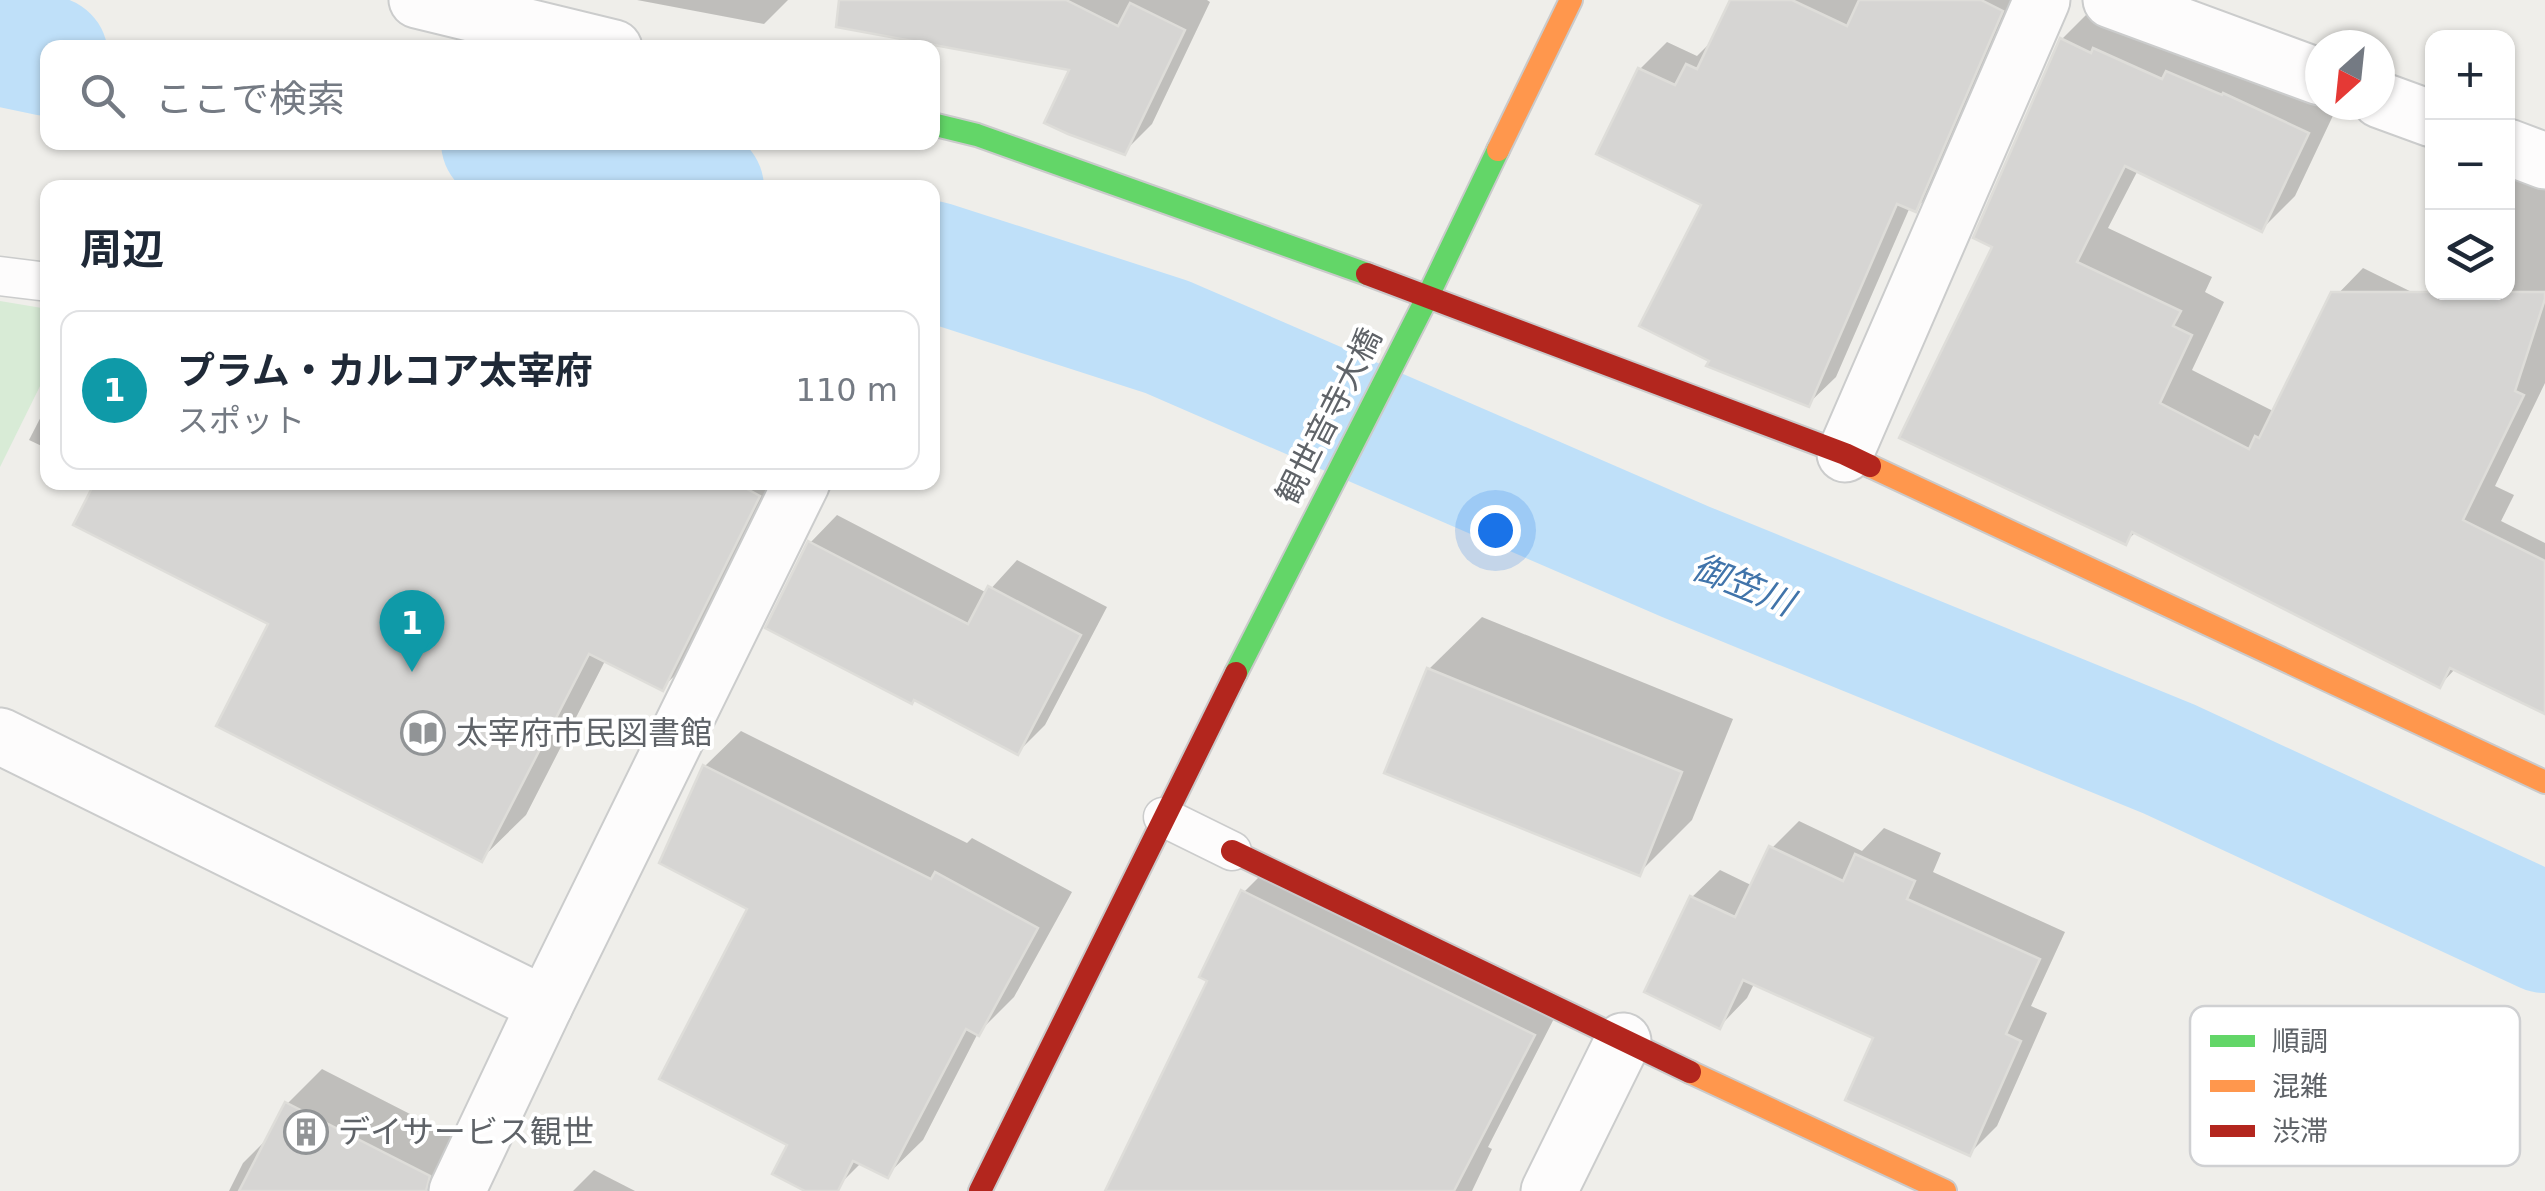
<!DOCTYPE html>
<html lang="ja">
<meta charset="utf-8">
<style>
:root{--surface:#fff;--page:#f2f2f3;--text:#1f2937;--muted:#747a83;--line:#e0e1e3;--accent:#919496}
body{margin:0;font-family:"DejaVu Sans","Noto Sans JP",sans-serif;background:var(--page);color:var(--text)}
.controls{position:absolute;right:30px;top:30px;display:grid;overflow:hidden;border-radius:20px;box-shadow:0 2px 8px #0004}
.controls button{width:90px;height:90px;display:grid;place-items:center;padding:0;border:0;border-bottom:2px solid var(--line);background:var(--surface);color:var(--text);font:50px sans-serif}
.compass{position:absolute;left:2305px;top:30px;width:90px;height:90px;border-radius:50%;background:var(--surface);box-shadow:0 2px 8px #0004;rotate:207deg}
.you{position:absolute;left:1495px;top:530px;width:35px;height:35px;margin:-25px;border:8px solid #fff;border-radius:50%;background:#1a73e8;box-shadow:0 0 0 15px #1a73e833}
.badge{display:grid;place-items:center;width:65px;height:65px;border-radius:50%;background:var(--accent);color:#fff;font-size:32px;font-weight:700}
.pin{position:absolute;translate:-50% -82px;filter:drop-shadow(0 2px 5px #0008)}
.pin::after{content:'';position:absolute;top:52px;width:35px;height:30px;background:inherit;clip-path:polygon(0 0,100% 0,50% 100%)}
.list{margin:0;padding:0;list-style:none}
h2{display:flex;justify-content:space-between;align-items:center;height:130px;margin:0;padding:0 40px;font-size:42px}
h2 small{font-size:32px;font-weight:400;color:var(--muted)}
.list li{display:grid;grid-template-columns:65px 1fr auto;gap:30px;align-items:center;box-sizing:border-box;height:160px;margin:0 20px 20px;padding:0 20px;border:2px solid var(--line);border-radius:20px}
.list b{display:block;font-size:38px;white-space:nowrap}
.list p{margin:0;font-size:32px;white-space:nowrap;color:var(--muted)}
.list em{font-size:32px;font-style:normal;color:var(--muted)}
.icon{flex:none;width:55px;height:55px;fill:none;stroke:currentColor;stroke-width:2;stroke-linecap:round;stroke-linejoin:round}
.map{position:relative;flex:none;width:2545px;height:1191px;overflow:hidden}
.search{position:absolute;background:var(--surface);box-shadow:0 2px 8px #0004;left:40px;top:40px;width:900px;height:110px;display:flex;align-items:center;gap:25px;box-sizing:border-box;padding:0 35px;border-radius:20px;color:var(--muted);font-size:38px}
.panel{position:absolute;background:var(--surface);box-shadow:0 2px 8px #0004;left:40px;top:180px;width:900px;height:310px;border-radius:20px}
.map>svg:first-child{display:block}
.green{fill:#d8ebd6}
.shadow{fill:#0003}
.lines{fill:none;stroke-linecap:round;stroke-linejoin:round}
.river{stroke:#bfe0f9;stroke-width:120}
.building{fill:#d6d5d3;stroke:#deddd9;stroke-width:2.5}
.lane-casing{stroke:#cbcccc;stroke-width:41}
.street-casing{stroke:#cbcccc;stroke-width:59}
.fast-casing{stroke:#cacacb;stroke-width:26}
.slow-casing{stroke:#cacacb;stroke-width:26}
.jam-casing{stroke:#cacacb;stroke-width:26}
.lane{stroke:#fdfcfc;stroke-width:38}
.street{stroke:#fdfcfc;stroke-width:55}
.fast{stroke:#63d668;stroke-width:22}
.slow{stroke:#ff974d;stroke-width:22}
.jam{stroke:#b3261e;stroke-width:22}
.labels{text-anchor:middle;stroke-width:8;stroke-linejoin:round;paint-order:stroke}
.street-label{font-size:32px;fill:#5f6368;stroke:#fff}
.poi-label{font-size:32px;fill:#5f6368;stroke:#fff;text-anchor:start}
.water-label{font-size:35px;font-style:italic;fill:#4174aa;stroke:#fff}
.key{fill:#fff;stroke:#cfd0d2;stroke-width:2.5}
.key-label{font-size:28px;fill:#5f6368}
</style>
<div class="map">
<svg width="2545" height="1191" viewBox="0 0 2545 1191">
<rect width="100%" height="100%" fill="#efeeea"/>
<path class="green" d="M 0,301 L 48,309 L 47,372 L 0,467 Z"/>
<g class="shadow">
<path d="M 637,0 L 788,0 L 764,24 Z"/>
<path d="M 911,0 L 1207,0 L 1210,2 L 1152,124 L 1124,152 L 1073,69 Z"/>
<path d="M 1733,0 L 2022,0 L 1943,182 L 1915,209 L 1910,207 L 1836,377 L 1808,404 L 1704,204 L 1640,69 L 1667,42 L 1697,56 L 1714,39 Z"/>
<path d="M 2095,6 L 2320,89 L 2320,105 L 2338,105 L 2295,196 L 2262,229 L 2138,170 L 2108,228 L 2212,277 L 2205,292 L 2224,302 L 2192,370 L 2275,412 L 2330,302 L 2363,268 L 2434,303 L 2508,292 L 2508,158 L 2545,171 L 2545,383 L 2495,486 L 2514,495 L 2501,521 L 2545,543 L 2545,711 L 2456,668 L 2440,685 L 2136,532 L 2125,542 L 1996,246 L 2062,39 Z"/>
<path d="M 48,403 L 48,449 L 29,440 Z"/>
<path d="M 98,482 L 787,482 L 707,644 L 662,688 L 606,659 L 526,815 L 481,859 L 272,623 Z"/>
<path d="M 837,515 L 987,593 L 1017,560 L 1107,607 L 1045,725 L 1018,752 L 915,697 L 810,543 Z"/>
<path d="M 1482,617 L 1733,719 L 1692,820 L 1639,873 L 1429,669 Z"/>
<path d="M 741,731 L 967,843 L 972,838 L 1072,892 L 1014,997 L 978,1033 L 923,1140 L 887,1175 L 862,1162 L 838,1186 L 791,1143 L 750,908 L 705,766 Z"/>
<path d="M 1799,821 L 1862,851 L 1884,828 L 1941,853 L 1933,872 L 2065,932 L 2031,1006 L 2047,1013 L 1997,1126 L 1970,1153 L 1876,1037 L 1755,982 L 1747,998 L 1720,1026 L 1647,991 L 1692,897 L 1720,870 L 1753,886 L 1772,848 Z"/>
<path d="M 1271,865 L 1560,1007 L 1488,1147 L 1492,1149 L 1472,1191 L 1108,1191 L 1210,979 L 1244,892 Z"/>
<path d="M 322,1069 L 455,1137 L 427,1191 L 229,1191 L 243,1163 L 270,1136 L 287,1104 Z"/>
<path d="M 594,1170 L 635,1191 L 573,1191 Z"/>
</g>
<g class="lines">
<g class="river">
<path d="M 0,46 L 48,56"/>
<path d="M 501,142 L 674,178 L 704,188"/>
<path d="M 932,261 L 1167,337 L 1686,562 L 2169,759 L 2545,933"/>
</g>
</g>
<g class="building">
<path d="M 839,0 L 1066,0 L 1118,26 L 1130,3 L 1185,30 L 1125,155 L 1068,134 L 1044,123 L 1069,70 L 836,27 Z"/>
<path d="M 1730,0 L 1792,0 L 1847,26 L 1859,0 L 1981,0 L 2003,11 L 1916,212 L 1897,204 L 1809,407 L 1706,366 L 1709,361 L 1639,326 L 1701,205 L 1596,154 L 1638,68 L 1675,85 L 1686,64 L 1697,69 Z"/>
<path d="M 2060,38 L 2091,53 L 2093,48 L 2162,79 L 2166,71 L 2222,95 L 2223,93 L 2309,133 L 2262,232 L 2125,166 L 2077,262 L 2181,311 L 2173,326 L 2192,335 L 2160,403 L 2249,449 L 2255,436 L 2259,438 L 2331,292 L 2545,292 L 2545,299 L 2515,391 L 2524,395 L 2463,520 L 2545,561 L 2545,714 L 2450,668 L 2440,688 L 2132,532 L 2126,545 L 1899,438 L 1992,247 L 1973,238 Z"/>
<path d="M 95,482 L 734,482 L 760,496 L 663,691 L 589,654 L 482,862 L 216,726 L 268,624 L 73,525 Z"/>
<path d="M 808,541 L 968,624 L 988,586 L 1081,635 L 1018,755 L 914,700 L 912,704 L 765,628 Z"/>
<path d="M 1427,668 L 1682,772 L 1640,876 L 1384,773 Z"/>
<path d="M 703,765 L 931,879 L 935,872 L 1038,928 L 979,1036 L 966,1029 L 888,1178 L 853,1161 L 838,1191 L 805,1191 L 772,1174 L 787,1145 L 659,1079 L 747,909 L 659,863 Z"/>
<path d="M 1769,846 L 1843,881 L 1855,854 L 1915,881 L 1907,899 L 2040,959 L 2006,1034 L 2021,1041 L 1970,1156 L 1845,1100 L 1873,1038 L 1743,980 L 1720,1029 L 1644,992 L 1690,896 L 1735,917 Z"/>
<path d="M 1241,890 L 1535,1035 L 1454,1191 L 1105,1191 L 1207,981 L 1199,977 Z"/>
<path d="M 285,1102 L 430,1176 L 426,1191 L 239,1191 Z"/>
</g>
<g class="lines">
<g class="lane-casing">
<g id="lane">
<path d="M 0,276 L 48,282"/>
<path d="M 1163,817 L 1232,851"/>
</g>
</g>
<g class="street-casing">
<g id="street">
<path d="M 417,0 L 614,48"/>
<path d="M 2111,0 L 2320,77"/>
<path d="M 2380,100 L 2432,119"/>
<path d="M 2508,147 L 2545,161"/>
<path d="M 1845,454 L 2042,0"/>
<path d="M 0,736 L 545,1005"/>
<path d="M 457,1191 L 545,1005 L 802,482"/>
<path d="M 1549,1191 L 1623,1041"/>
</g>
</g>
<g class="fast-casing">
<g id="fast">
<path d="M 932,124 L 977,135 L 1367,274"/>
<path d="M 1236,673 L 1428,296 L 1498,150"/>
</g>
</g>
<g class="slow-casing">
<g id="slow">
<path d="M 1498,150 L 1571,0"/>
<path d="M 1870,466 L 2545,782"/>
<path d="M 1690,1072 L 1945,1191"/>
</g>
</g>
<g class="jam-casing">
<g id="jam">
<path d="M 1367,274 L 1845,454 L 1870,466"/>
<path d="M 1232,851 L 1690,1072"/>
<path d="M 980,1191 L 1236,673"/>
</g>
</g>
<use href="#lane" class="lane"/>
<use href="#street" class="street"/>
<use href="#fast" class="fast"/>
<use href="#slow" class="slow"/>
<use href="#jam" class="jam"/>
</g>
<defs>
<g id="library-ring" transform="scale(2.25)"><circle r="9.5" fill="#fff" stroke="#919496" stroke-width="1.5"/><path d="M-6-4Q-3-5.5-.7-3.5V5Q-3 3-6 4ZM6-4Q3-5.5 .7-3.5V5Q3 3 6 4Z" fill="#919496"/></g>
<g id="building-ring" transform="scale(2.25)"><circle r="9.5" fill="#fff" stroke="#919496" stroke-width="1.5"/><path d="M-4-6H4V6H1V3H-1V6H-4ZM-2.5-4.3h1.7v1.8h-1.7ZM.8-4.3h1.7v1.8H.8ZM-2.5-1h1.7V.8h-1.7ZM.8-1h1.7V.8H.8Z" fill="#919496"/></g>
</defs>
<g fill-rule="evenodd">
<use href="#library-ring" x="423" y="733"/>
<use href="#building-ring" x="306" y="1132"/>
</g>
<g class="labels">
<g class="street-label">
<text transform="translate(1329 416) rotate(-63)" y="11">観世音寺大橋</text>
</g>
<g class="poi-label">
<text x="456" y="744">太宰府市民図書館</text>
<text x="338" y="1143">デイサービス観世</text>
</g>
<g class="water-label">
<text transform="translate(1743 585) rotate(22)" y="12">御笠川</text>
</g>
</g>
<rect x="2190" y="1006" width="330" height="160" rx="15" class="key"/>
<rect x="2210" y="1035" width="45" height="12" fill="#63d668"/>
<rect x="2210" y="1080" width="45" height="12" fill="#ff974d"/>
<rect x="2210" y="1125" width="45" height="12" fill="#b3261e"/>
<g class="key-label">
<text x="2272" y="1051">順調</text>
<text x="2272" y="1096">混雑</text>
<text x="2272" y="1141">渋滞</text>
</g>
</svg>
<div class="controls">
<button>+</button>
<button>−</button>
<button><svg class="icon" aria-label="layers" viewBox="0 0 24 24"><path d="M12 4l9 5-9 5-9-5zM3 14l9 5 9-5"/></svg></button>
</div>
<svg class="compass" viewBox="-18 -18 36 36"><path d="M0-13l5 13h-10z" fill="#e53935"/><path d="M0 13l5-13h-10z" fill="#747a83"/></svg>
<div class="you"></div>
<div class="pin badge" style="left:412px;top:672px;background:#0f9aa8">1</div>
<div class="search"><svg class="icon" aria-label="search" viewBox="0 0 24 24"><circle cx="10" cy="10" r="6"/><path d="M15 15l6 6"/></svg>ここで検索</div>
<section class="panel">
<h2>周辺<small></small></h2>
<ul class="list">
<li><span class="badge" style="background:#0f9aa8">1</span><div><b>プラム・カルコア太宰府</b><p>スポット</p></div><em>110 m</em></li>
</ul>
</section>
</div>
